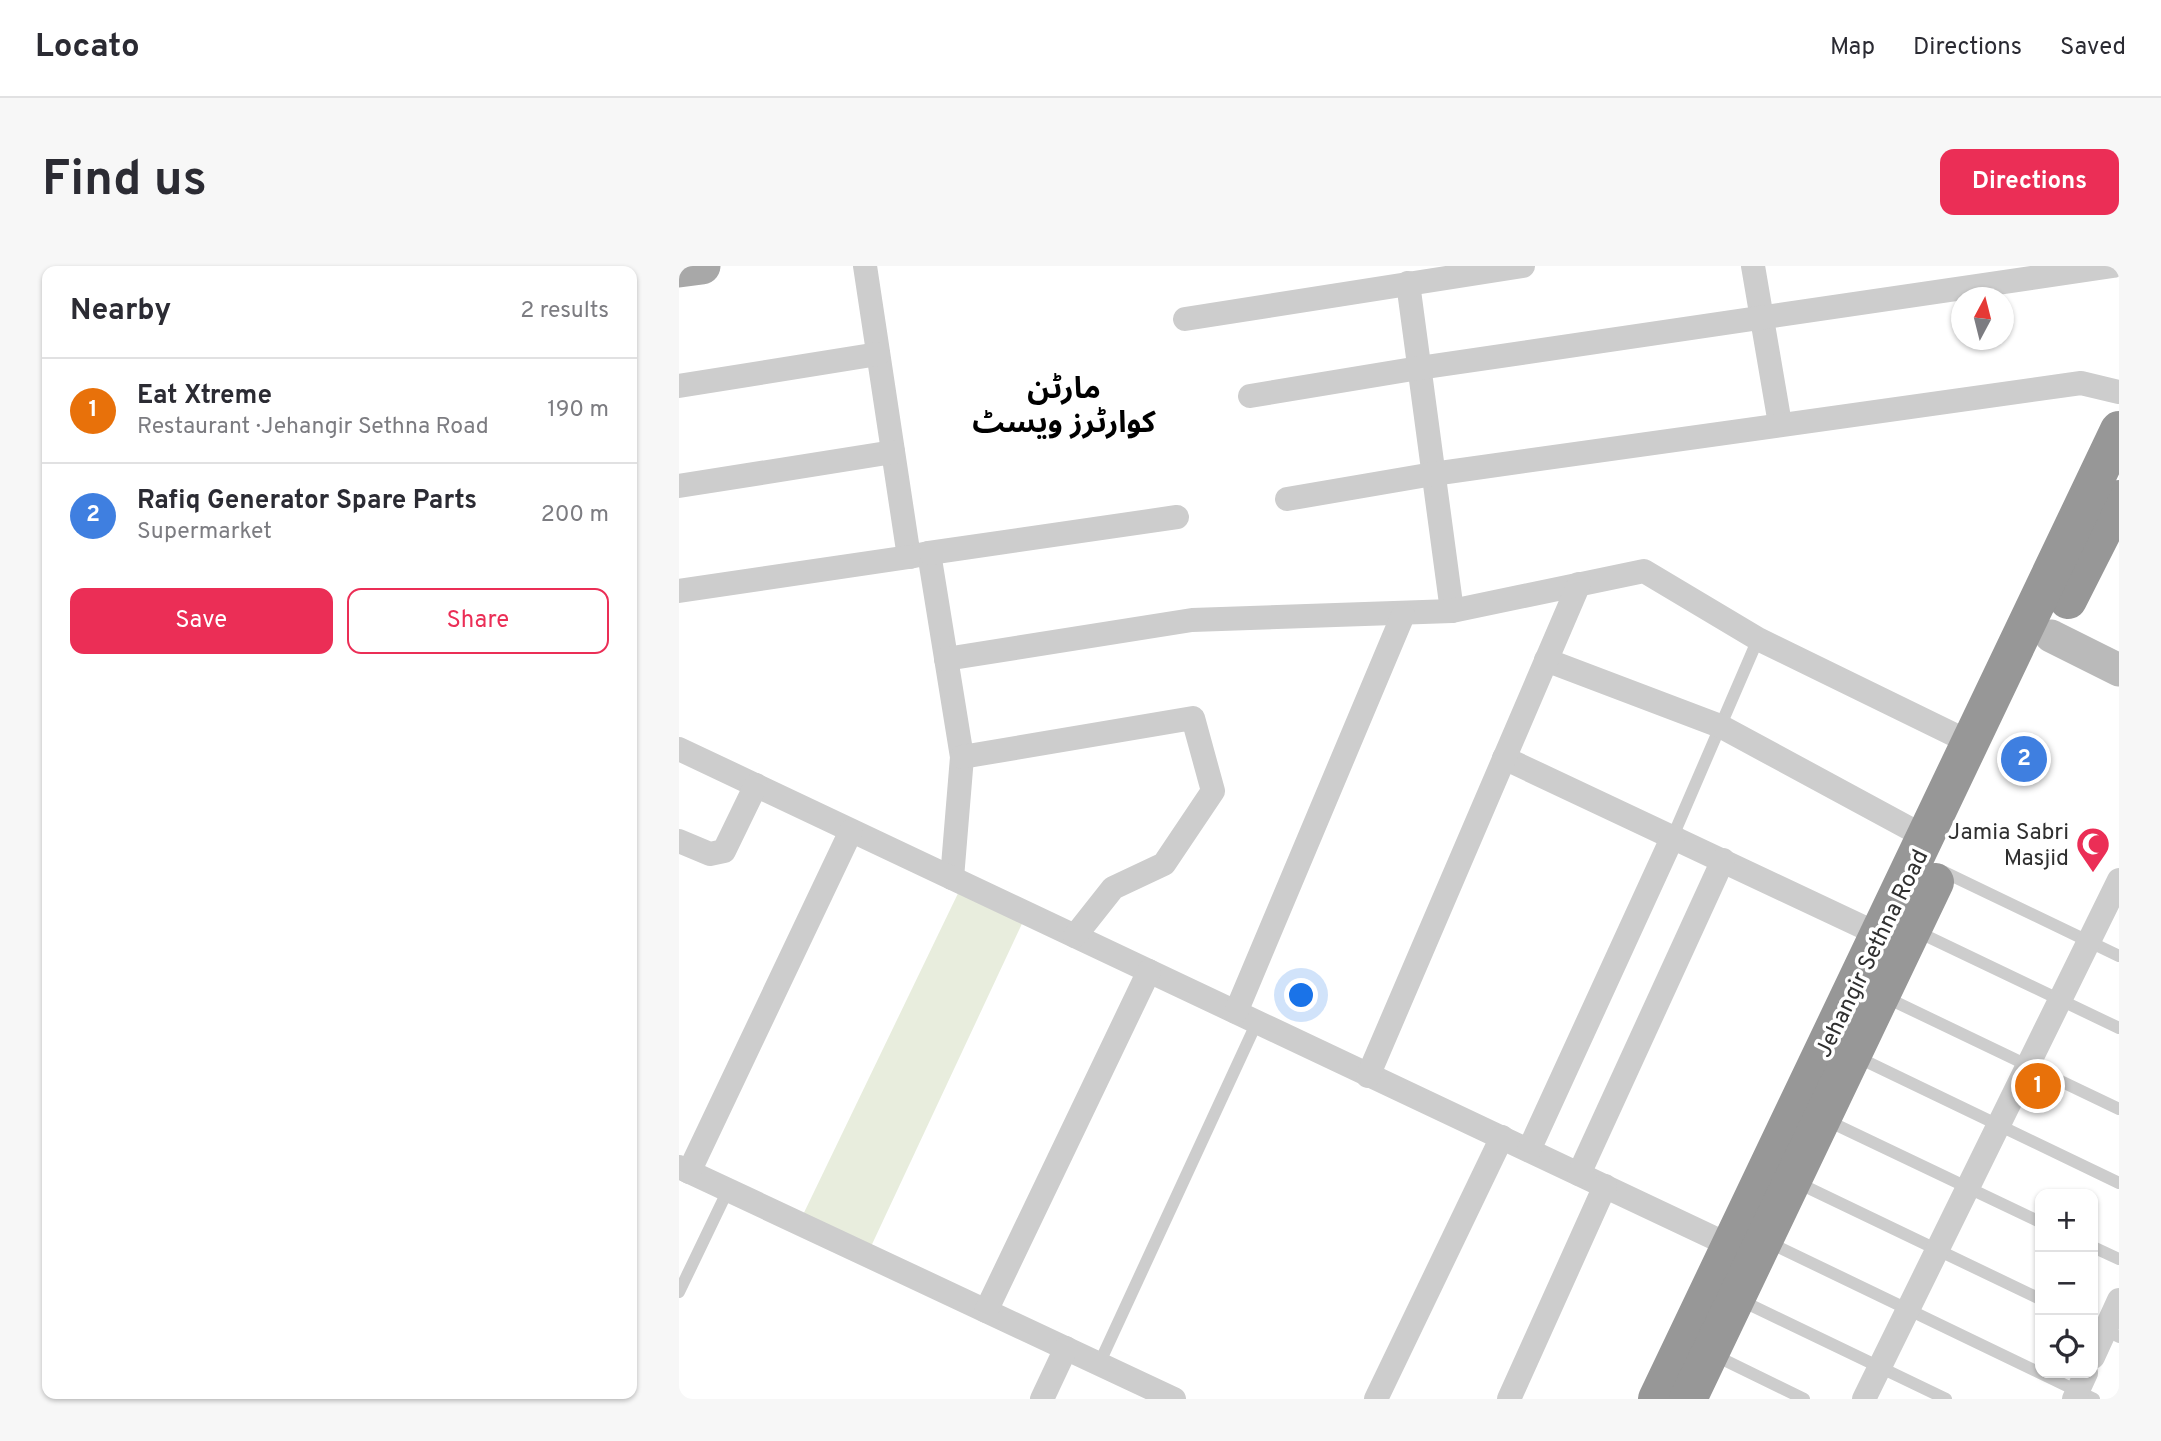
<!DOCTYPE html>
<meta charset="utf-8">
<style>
:root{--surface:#fff;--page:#f7f7f7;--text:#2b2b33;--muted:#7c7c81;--line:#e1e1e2;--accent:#eb2e56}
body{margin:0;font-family:Overpass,"Noto Sans Arabic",sans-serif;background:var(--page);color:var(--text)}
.controls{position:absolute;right:21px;bottom:21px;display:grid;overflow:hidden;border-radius:14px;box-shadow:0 2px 5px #0004}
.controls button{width:63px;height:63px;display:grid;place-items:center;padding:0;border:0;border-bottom:2px solid var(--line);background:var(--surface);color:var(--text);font:35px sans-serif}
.compass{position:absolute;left:1272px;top:21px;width:63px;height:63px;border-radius:50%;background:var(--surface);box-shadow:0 2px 5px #0004;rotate:7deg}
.you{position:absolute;left:623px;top:730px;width:24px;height:24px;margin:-18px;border:5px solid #fff;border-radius:50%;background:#1a73e8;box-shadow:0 0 0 10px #1a73e833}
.badge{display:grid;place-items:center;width:46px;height:46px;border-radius:50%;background:var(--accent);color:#fff;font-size:23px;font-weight:700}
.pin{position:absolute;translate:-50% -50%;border:4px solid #fff;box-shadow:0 2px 7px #0006}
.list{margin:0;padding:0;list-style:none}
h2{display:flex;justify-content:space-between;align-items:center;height:91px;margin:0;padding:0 28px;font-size:30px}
h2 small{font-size:23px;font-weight:400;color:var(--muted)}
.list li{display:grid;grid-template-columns:46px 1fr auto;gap:21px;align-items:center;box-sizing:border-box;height:105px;padding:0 28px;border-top:2px solid var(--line)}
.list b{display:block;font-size:26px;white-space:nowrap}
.list p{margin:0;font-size:23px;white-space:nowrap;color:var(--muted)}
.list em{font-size:23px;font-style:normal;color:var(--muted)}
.actions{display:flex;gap:14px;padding:21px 28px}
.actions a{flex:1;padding:16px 0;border:2px solid var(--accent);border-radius:14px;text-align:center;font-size:24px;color:var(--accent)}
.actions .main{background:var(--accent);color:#fff}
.icon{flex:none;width:38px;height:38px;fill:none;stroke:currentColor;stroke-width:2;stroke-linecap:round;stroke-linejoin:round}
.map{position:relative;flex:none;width:1440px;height:1133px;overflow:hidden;border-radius:14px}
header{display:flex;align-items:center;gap:42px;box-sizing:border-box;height:98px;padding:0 35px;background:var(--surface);border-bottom:2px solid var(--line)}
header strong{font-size:33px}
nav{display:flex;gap:38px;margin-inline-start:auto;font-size:24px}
.intro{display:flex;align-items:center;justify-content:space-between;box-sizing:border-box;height:168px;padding:0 42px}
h1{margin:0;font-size:49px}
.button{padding:18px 32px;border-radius:14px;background:var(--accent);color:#fff;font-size:24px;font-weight:700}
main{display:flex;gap:42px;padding:0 42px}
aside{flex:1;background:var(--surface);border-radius:14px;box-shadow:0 2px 5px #0004}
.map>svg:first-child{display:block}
.green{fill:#e8eddd}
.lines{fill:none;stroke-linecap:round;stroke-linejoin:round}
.lane{stroke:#cdcdcd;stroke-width:12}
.street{stroke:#cdcdcd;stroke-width:24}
.secondary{stroke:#bababa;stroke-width:33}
.primary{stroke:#a8a8a8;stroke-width:37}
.highway{stroke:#979797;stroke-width:38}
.labels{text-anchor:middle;stroke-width:7;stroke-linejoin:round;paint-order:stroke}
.poi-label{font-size:23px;fill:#303030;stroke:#fff;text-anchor:end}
.street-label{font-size:23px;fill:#303030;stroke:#fff}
.district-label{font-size:30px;font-weight:bold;fill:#000;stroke:#fff}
</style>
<header>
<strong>Locato</strong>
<nav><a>Map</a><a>Directions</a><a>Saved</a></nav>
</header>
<div class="intro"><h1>Find us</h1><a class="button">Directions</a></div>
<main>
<aside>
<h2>Nearby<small>2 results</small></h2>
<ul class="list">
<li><span class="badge" style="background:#e8710a">1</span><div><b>Eat Xtreme</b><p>Restaurant · Jehangir Sethna Road</p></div><em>190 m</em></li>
<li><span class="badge" style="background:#3f7fe0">2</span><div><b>Rafiq Generator Spare Parts</b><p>Supermarket</p></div><em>200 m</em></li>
</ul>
<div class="actions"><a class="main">Save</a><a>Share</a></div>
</aside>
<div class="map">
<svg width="1440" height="1133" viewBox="0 0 1440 1133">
<rect width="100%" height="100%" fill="#fff"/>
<path class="green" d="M 284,617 L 348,647 L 188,989 L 120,957 Z"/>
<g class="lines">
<g class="lane">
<path d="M 994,570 L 1079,373"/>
<path d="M 1261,604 L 1440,690"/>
<path d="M 1237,665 L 1440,762"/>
<path d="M 1206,731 L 1440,843"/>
<path d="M 1178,791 L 1440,917"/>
<path d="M 1147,854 L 1361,956"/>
<path d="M 1117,916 L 1361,1033"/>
<path d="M 1089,976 L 1415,1133"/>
<path d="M 1414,981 L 1440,993"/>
<path d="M 0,1026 L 49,924"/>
<path d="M 1061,1034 L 1267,1133"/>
<path d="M 1414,1058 L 1440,1071"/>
<path d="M 1035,1089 L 1125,1133"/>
<path d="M 420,1098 L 578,756"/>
</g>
<g class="street">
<path d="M 186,0 L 230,291 L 250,287 L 283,491 L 273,612"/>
<path d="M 1074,0 L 1101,158"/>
<path d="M 729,17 L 773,345"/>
<path d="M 506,53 L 844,0"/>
<path d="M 0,120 L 199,88"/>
<path d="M 571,130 L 740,102 L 1434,0"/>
<path d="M 0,220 L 214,186"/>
<path d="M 608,233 L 754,208 L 1402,117 L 1440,126"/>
<path d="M 250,287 L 498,251"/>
<path d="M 0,325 L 230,291"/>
<path d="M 267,393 L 513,354 L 773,345 L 965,305 L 1079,373 L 1292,477"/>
<path d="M 867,394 L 1041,460 L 1248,572"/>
<path d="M 0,483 L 1052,980"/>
<path d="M 283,491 L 514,452 L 534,525 L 485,598 L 434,622 L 396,670"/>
<path d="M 825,492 L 1201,669"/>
<path d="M 0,575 L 31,588 L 45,585 L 77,519"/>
<path d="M 557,746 L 724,349"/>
<path d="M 689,810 L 900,318"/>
<path d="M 850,884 L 994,570"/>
<path d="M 0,901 L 495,1133"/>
<path d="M 10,906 L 172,565"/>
<path d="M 900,908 L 1044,594"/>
<path d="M 307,1045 L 470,705"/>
<path d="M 1414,1091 L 1440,1034"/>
<path d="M 363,1133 L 387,1082"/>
<path d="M 697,1133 L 823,871"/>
<path d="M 830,1133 L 926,920"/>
<path d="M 1185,1133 L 1440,614"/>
<path d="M 1395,1133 L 1407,1107"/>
</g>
<path class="secondary" d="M 1372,370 L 1440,404"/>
<path class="primary" d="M 0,3 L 23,0"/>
<g class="highway">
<path d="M 1389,334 L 1440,233"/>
<path d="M 978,1133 L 1440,164"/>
<path d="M 1009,1133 L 1256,616"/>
</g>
</g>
<defs>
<g id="mosque-pin" transform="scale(1.75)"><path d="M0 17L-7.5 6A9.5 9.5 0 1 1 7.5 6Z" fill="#eb2e56" stroke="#fff"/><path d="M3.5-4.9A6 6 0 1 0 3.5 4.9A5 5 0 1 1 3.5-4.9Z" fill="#fff"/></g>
</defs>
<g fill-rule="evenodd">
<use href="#mosque-pin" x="1414" y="578"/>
</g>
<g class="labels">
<g class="poi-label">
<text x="1390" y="573">Jamia Sabri<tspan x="1390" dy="26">Masjid</tspan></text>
</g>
<g class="street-label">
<text transform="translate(1192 687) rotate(-64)" y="8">Jehangir Sethna Road</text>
</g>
<g class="district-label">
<text x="385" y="132">مارٹن<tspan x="385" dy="34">کوارٹرز ویسٹ</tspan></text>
</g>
</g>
</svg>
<div class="controls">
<button>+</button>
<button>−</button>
<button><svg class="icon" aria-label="locate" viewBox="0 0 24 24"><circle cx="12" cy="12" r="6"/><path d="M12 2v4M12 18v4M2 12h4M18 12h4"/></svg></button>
</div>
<svg class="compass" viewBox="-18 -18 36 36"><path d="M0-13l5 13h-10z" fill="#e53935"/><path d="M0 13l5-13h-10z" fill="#7c7c81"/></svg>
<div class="you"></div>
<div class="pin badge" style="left:1359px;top:820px;background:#e8710a">1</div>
<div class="pin badge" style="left:1345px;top:493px;background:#3f7fe0">2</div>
</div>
</main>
